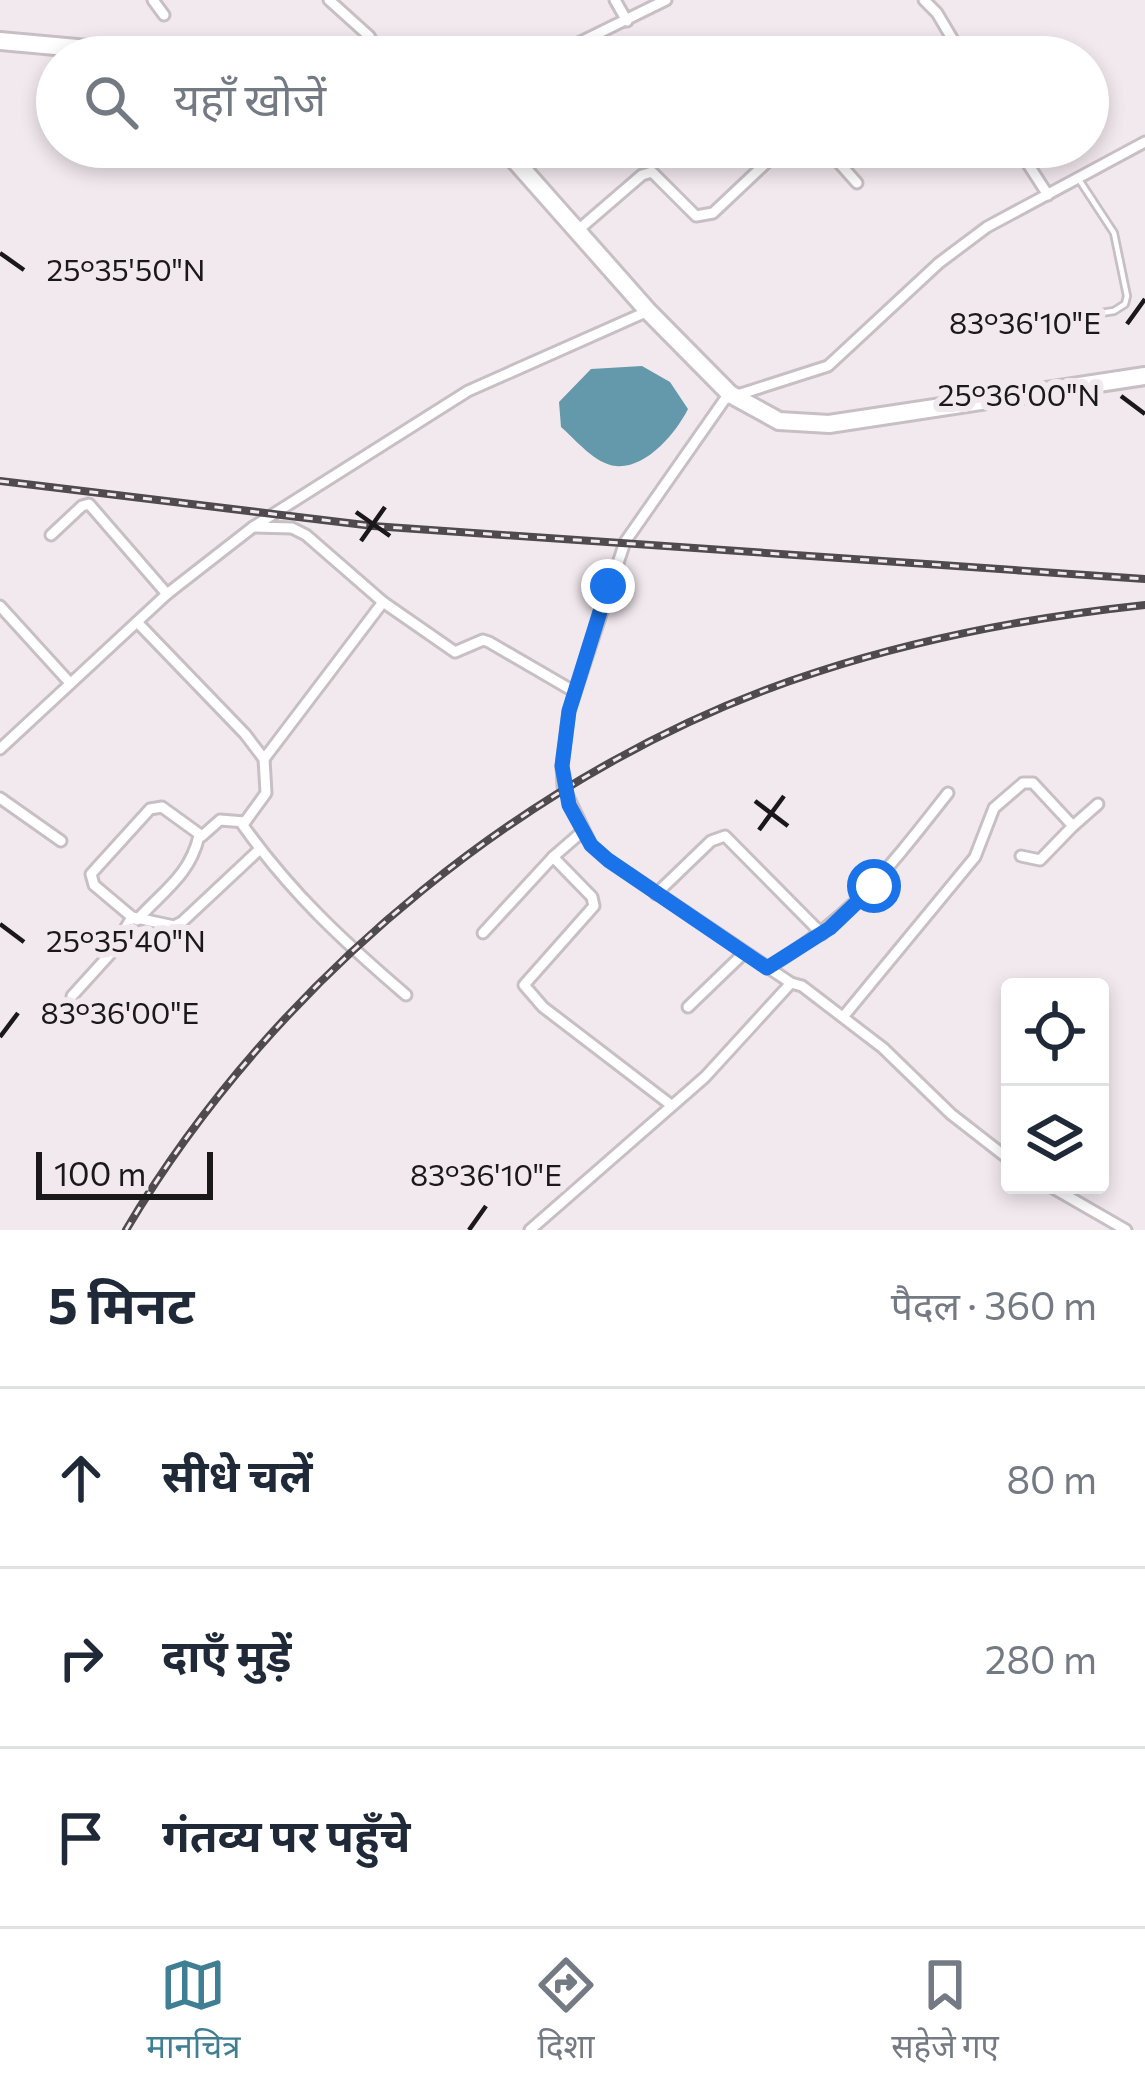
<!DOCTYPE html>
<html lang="hi">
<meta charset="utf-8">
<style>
:root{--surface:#fff;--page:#f6f6f7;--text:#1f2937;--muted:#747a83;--line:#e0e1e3;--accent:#407f93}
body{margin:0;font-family:Commissioner,"Noto Sans Devanagari",sans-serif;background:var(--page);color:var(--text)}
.controls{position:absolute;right:36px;bottom:36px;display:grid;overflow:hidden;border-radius:12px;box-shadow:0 6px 18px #0003}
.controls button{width:108px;height:108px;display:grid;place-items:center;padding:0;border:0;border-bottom:3px solid var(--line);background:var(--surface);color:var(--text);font:60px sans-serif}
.scale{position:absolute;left:36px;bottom:30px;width:177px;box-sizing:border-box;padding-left:12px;border:6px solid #1b181a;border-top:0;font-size:33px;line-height:42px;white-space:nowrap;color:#1b181a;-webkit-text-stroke:9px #f2e9ee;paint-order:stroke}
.stop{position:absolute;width:36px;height:36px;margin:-27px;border:9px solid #1a73e8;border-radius:50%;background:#fff}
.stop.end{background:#1a73e8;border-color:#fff;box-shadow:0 3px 12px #0008}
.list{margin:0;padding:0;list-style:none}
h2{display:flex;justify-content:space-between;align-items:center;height:156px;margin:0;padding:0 48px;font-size:51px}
h2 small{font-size:39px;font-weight:400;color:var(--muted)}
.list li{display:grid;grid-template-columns:78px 1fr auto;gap:36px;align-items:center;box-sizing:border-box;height:180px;padding:0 48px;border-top:3px solid var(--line)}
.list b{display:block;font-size:45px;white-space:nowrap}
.list em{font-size:39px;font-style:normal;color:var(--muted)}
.icon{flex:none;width:66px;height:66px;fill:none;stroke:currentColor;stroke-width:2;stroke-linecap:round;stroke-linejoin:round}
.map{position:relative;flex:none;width:1145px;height:1230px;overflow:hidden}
.search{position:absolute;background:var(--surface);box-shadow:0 6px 18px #0003;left:36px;right:36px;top:36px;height:132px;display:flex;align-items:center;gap:30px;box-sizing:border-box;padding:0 42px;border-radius:66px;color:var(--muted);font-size:45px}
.sheet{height:696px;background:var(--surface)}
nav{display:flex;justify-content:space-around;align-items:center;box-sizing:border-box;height:168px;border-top:3px solid var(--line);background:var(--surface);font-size:33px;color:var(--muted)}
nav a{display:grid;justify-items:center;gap:6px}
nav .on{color:var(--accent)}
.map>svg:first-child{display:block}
.water{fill:#6499ab}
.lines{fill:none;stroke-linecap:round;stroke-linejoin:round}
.service-casing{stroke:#c7bfc4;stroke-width:10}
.minor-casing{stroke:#c7bfc4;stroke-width:15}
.trunk-casing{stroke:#c7bfc4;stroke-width:22}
.service{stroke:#fff;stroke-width:4.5}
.minor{stroke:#fff;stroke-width:9}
.trunk{stroke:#fff;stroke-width:16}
.rail-casing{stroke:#4e4a4d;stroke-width:8}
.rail{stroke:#f2e9ee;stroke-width:3;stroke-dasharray:9;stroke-linecap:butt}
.route{stroke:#1a73e8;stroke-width:15}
.ticks{fill:none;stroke:#1b181a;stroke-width:4.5}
.ticks-label{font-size:30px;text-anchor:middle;fill:#1b181a;stroke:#f2e9ee;stroke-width:12;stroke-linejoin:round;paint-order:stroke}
</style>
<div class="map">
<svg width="1145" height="1230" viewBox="0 0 1145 1230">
<rect width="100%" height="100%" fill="#f2e9ee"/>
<path class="water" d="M 642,366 L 670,382 L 688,409 C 676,433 646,469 616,466 C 595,464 576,440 561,427 L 559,402 L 591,369 Z"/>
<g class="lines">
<g class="service-casing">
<path id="service" d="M 1054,320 L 1114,311 L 1125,304 L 1127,296 L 1114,233 L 1078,178"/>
</g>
<g class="minor-casing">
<g id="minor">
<path d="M 153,0 L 164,15"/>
<path d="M 329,0 L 369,36 L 381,57"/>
<path d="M 615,0 L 627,21"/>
<path d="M 924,0 L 937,13 L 963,57"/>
<path d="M 550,57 L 666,0"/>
<path d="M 825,147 L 857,183"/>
<path d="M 1017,147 L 1048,195"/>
<path d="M 577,231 L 642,175 L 652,172 L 696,216 L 713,213 L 783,147"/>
<path d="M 253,527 L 292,528 L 306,535 L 383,602 L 264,759"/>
<path d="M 51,535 L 82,506 L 89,504 L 167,594"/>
<path d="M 383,602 L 455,652 L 483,640 L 489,642 L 575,692"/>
<path d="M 0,606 L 70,683"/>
<path d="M 0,749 L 167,594 L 253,527 L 468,391 L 646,312"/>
<path d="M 0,798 L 61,841"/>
<path d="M 242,824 C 291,893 342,940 406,995"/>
<path d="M 1021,856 L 1040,860 L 1073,826"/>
<path d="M 553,857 L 592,897 L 594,906 L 524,985 L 543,1007 L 671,1105"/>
<path d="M 656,894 L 711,841 L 725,836 L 822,934"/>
<path d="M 132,917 L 174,926 L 182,922 L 260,849"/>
<path d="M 137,920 C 163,891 190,875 199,836"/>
<path d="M 483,933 L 553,857 L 583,831"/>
<path d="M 767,968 C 851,919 889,868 948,793"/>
<path d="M 791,983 L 608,860 L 591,845 L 563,786 L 562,766 L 569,711 L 625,542 L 725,399 L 828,366 L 939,263 L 987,227 L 1145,142"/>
<path d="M 72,996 L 111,953 L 132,917 L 94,885 L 91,874 L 150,809 L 162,807 L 202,836 L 220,820 L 245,822 L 266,793 L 264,759 L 245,734 L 137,622"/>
<path d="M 688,1007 L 744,953"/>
<path d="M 843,1017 L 975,857 L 994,808 L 1023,783 L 1033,783 L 1073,826 L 1098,804"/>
<path d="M 1048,1185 L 1126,1230"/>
<path d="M 530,1230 L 705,1077 L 791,983 L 802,986 L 883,1048 L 951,1114 L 1010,1160"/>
</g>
</g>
<g class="trunk-casing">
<g id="trunk">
<path d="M 0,41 L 176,57"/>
<path d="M 503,147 L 648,311 L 730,394 L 779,421 L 829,424 L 1145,376"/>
</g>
</g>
<use href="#service" class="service"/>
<use href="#minor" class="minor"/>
<use href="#trunk" class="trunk"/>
<g class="rail-casing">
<g id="rail">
<path d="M 0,481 L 373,526 L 1145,579"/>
<path d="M 126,1230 C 274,979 538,761 817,672 C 925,637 1033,617 1145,605"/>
</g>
</g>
<use href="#rail" class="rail"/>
</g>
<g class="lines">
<path class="route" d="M 608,586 L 569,711 L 562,766 L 569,805 L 591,845 L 608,860 L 767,968 L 830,928 L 874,886"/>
</g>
<path class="ticks" d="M 0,253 L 24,270M 1127,324 L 1145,299M 1121,396 L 1145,414M 356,512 L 390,536M 361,541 L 385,507M 755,801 L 788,826M 759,830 L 784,796M 0,924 L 24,942M 0,1037 L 18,1013M 469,1230 L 486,1206"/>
<g class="ticks-label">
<text x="126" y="281">25°35'50"N</text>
<text x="1025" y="334">83°36'10"E</text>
<text x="1019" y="406">25°36'00"N</text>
<text x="126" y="952">25°35'40"N</text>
<text x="120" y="1024">83°36'00"E</text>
<text x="486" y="1186">83°36'10"E</text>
</g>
</svg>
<div class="controls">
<button><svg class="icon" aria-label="locate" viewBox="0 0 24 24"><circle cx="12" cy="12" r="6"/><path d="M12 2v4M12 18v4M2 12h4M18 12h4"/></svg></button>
<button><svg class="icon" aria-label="layers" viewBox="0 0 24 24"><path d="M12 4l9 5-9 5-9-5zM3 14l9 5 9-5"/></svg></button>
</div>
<div class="scale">100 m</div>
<div class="stop" style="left:874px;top:886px"></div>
<div class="stop end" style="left:608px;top:586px"></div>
<div class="search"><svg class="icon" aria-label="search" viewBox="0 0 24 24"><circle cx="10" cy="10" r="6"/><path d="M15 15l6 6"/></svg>यहाँ खोजें</div>
</div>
<section class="sheet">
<h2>5 मिनट<small>पैदल · 360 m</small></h2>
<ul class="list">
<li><svg class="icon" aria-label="ahead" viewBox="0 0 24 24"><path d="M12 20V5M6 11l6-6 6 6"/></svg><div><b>सीधे चलें</b></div><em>80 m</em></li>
<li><svg class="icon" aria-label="right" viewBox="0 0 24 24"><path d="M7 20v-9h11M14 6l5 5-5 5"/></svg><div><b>दाएँ मुड़ें</b></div><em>280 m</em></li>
<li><svg class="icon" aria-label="arrive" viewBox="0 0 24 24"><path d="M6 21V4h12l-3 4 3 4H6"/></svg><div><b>गंतव्य पर पहुँचे</b></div></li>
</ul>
</section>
<nav>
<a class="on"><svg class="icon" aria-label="map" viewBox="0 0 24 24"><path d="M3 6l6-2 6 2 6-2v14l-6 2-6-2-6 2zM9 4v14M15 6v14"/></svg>मानचित्र</a>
<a><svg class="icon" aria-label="directions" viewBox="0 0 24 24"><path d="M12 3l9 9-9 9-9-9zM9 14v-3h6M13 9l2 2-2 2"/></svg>दिशा</a>
<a><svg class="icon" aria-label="saved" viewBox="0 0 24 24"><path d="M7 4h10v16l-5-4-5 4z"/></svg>सहेजे गए</a>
</nav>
